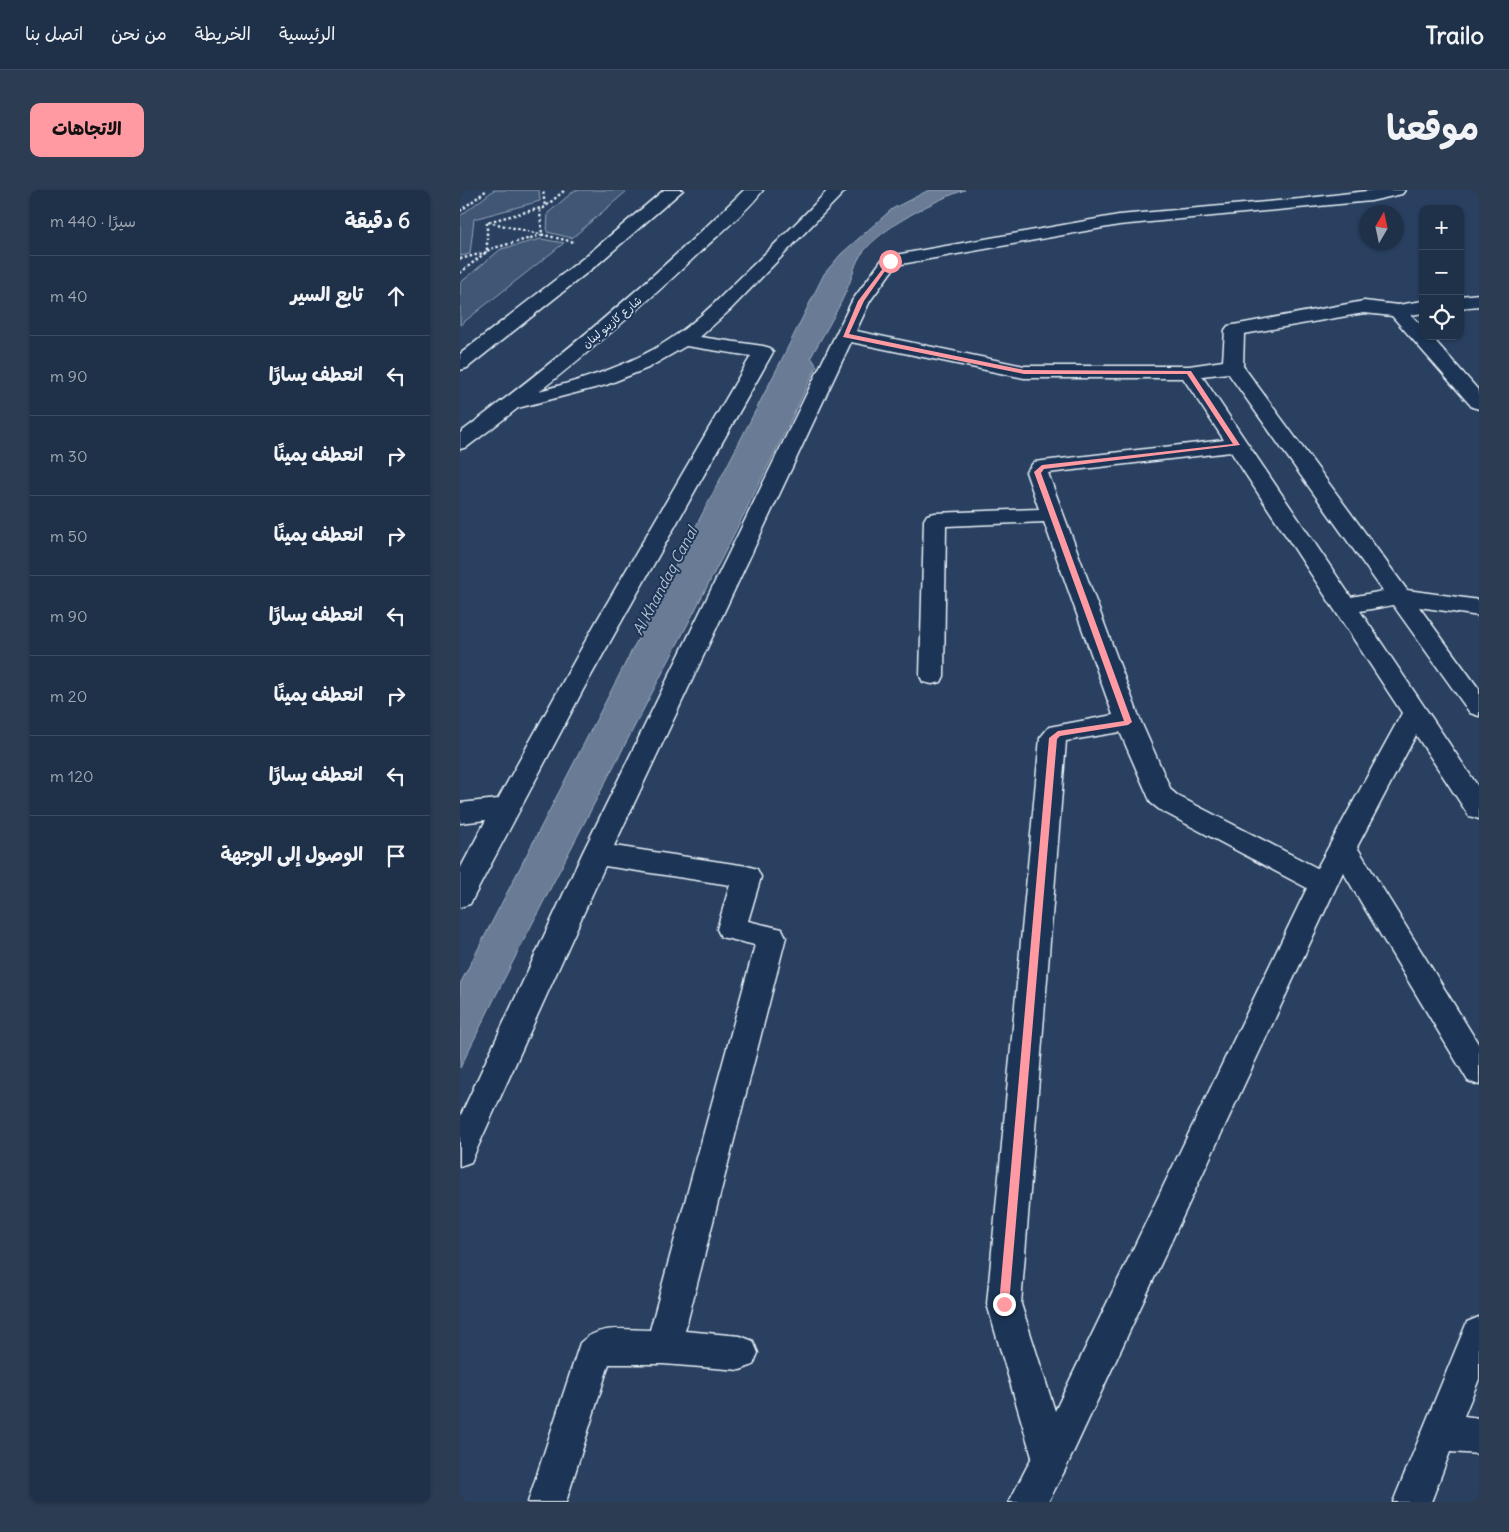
<!DOCTYPE html>
<html lang="ar">
<meta charset="utf-8">
<style>
:root{--surface:#1f3049;--page:#2c3c53;--text:#f1f3f6;--muted:#a1a9b4;--line:#3c4b61;--accent:#ff9aa2}
body{margin:0;font-family:Delius,"Playpen Sans Arabic",sans-serif;background:var(--page);color:var(--text);direction:rtl}
.controls{position:absolute;right:15px;top:15px;display:grid;overflow:hidden;border-radius:10px;box-shadow:0 1px 4px #0004}
.controls button{width:45px;height:45px;display:grid;place-items:center;padding:0;border:0;border-bottom:1px solid var(--line);background:var(--surface);color:var(--text);font:25px sans-serif}
.compass{position:absolute;left:899px;top:15px;width:45px;height:45px;border-radius:50%;background:var(--surface);box-shadow:0 1px 4px #0004;rotate:9deg}
.stop{position:absolute;width:15px;height:15px;margin:-11px;border:4px solid #ff9aa2;border-radius:50%;background:#fff}
.stop.end{background:#ff9aa2;border-color:#fff;box-shadow:0 1px 5px #0008}
.list{margin:0;padding:0;list-style:none}
h2{display:flex;justify-content:space-between;align-items:center;height:65px;margin:0;padding:0 20px;font-size:21px}
h2 small{font-size:16px;font-weight:400;color:var(--muted)}
.list li{display:grid;grid-template-columns:32px 1fr auto;gap:15px;align-items:center;box-sizing:border-box;height:80px;padding:0 20px;border-top:1px solid var(--line)}
.list b{display:block;font-size:19px;white-space:nowrap}
.list em{font-size:16px;font-style:normal;color:var(--muted)}
.icon{flex:none;width:28px;height:28px;fill:none;stroke:currentColor;stroke-width:2;stroke-linecap:round;stroke-linejoin:round}
.map{position:relative;flex:none;width:1019px;height:1312px;overflow:hidden;direction:ltr;border-radius:10px}
header{display:flex;align-items:center;gap:30px;box-sizing:border-box;height:70px;padding:0 25px;background:var(--surface);border-bottom:1px solid var(--line)}
header strong{font-size:24px}
nav{display:flex;gap:28px;margin-inline-start:auto;font-size:18px}
.intro{display:flex;align-items:center;justify-content:space-between;box-sizing:border-box;height:120px;padding:0 30px}
h1{margin:0;font-size:35px}
.button{padding:12px 22px;border-radius:10px;background:var(--accent);color:#111;font-size:18px;font-weight:700}
main{display:flex;gap:30px;padding:0 30px}
aside{flex:1;background:var(--surface);border-radius:10px;box-shadow:0 1px 4px #0004}
.map>svg:first-child{display:block}
.green{fill:#415774;stroke:#94a4b6}
.water{fill:#6b7c95;stroke:#9dabbd}
.lines{fill:none;stroke-linecap:round;stroke-linejoin:round}
.minor-casing{stroke:#e8f1f8;stroke-width:3}
.major-casing{stroke:#e8f1f8;stroke-width:3}
.path{stroke:#e8f1f8;stroke-width:2.5;stroke-dasharray:2.5 2.5;stroke-linecap:butt}
.minor{fill:#1d3557;fill-rule:evenodd}
.major{fill:#1d3557;fill-rule:evenodd}
.route{fill:#ff9aa2}
.labels{text-anchor:middle;stroke-width:4;stroke-linejoin:round;paint-order:stroke}
.far-street-label{font-size:11px;fill:#e8f1f8;stroke:#1d3557}
.water-label{font-size:15px;font-style:italic;fill:#b6c2d0;stroke:#1d3557}
</style>
<header>
<strong>Trailo</strong>
<nav><a>الرئيسية</a><a>الخريطة</a><a>من نحن</a><a>اتصل بنا</a></nav>
</header>
<div class="intro"><h1>موقعنا</h1><a class="button">الاتجاهات</a></div>
<main>
<div class="map">
<svg width="1019" height="1312" viewBox="0 0 1019 1312">
<rect width="100%" height="100%" fill="#294061"/>
<filter id="ink" filterUnits="userSpaceOnUse"><feTurbulence type="fractalNoise" baseFrequency=".02" numOctaves="2"/><feDisplacementMap in="SourceGraphic" scale="10" xChannelSelector="R" yChannelSelector="G"/><feConvolveMatrix kernelMatrix="1 2 1 2 8 2 1 2 1" color-interpolation-filters="sRGB"/></filter>
<g filter="url(#ink)">
<g class="green">
<path d="M 34,0 L 79,0 L 80,11 L 14,29 L 10,64 L 0,66 L 0,26 Z"/>
<path d="M 115,0 L 168,0 L 112,48 L 87,42 L 88,23 Z"/>
<path d="M 81,49 L 104,53 L 0,135 L 0,93 L 41,59 Z"/>
</g>
<path class="water" d="M 469,0 L 505,0 C 476,9 423,37 404,61 C 394,72 393,87 387,99 C 377,123 363,145 351,167 L 357,176 C 244,413 115,642 0,878 L 0,794 L 320,173 L 364,84 L 381,64 L 432,19 Z"/>
<g class="lines">
<g class="minor-casing">
<g id="minor">
<path d="M 368,0 L 386,0 L 270,120 L 240,147 L 303,156 L 310,158 L 313,162 L 123,500 L 10,714 L 0,717 L 0,679 L 26,630 L 0,633 L 0,613 L 38,609 L 136,432 L 291,166 L 226,156 L 188,178 L 146,195 L 50,220 L 43,218 L 40,214 L 43,210 C 95,197 147,185 194,159 C 230,139 258,110 287,81 C 314,55 342,28 368,0 Z"/>
<path d="M 915,0 L 945,0 L 942,4 L 911,11 L 659,35 L 436,75 L 410,111 L 396,141 L 564,176 L 729,176 L 763,171 L 765,140 L 768,136 L 904,111 L 938,115 L 963,111 L 963,123 L 951,125 L 963,137 L 963,146 L 971,146 L 1019,201 L 1019,219 L 1012,217 L 932,126 L 904,123 L 784,144 L 783,176 L 947,400 L 1019,410 L 1019,426 L 959,417 L 1019,499 L 1019,526 L 1010,523 L 933,415 L 900,421 L 1019,598 L 1019,629 L 1009,626 L 956,545 L 897,657 L 1019,855 L 1019,895 L 1008,891 L 883,682 L 604,1282 L 588,1312 L 549,1312 L 572,1267 L 527,1114 L 580,548 L 589,537 L 653,525 L 584,332 L 486,336 L 484,486 L 481,492 L 472,494 L 463,492 L 460,486 L 464,330 L 467,325 L 475,323 L 579,319 L 566,282 L 574,272 L 764,250 L 723,188 L 564,188 L 391,152 L 154,656 L 287,676 L 297,679 L 301,687 L 288,731 L 322,739 L 326,747 L 225,1141 L 280,1146 L 293,1151 L 298,1163 L 293,1175 L 280,1180 L 203,1174 L 149,1174 L 106,1312 L 68,1312 L 120,1153 C 139,1134 165,1140 190,1140 L 295,755 L 261,747 L 257,739 L 270,695 L 145,676 L 11,972 L 0,976 L 0,927 L 122,664 L 392,111 L 424,67 L 430,66 L 659,25 L 840,9 ZM 768,183 L 923,401 L 891,407 L 742,186 ZM 771,262 L 942,523 L 857,678 L 718,606 L 711,600 L 681,532 L 588,283 ZM 660,542 L 691,613 L 700,620 L 847,698 L 595,1221 L 561,1114 L 606,551 Z"/>
<path d="M 1019,104 L 1019,116 L 1000,118 L 1000,106 Z"/>
<path d="M 1019,1127 L 1019,1189 L 1004,1226 L 1019,1228 L 1019,1264 L 990,1262 L 971,1312 L 933,1312 L 1007,1132 Z"/>
</g>
</g>
<g class="major-casing">
<g id="major">
<path d="M 204,0 L 223,0 L 138,74 L 7,178 L 0,180 L 0,164 L 126,66 Z"/>
<path d="M 284,0 L 303,0 C 288,21 257,46 238,64 C 165,134 87,197 7,257 L 0,259 L 0,243 C 100,168 195,88 284,0 Z"/>
</g>
</g>
<g class="path">
<path d="M 0,21 L 27,0"/>
<path d="M 28,32 L 114,52"/>
<path d="M 0,69 L 27,62 L 27,32 L 85,17 L 83,0"/>
<path d="M 0,83 L 30,59 L 82,45 L 80,21 L 105,0"/>
</g>
<use href="#minor" class="minor"/>
<use href="#major" class="major"/>
</g>
</g>
<path class="route" d="M 430,69 L 432,71 L 404,111 L 389,144 L 564,180 L 731,181 L 780,255 L 584,279 L 581,283 L 672,532 L 668,535 L 600,546 L 597,549 L 549,1114 L 544,1119 L 539,1114 L 589,548 L 598,541 L 664,531 L 574,282 L 582,275 L 773,254 L 727,184 L 564,184 L 383,147 L 398,111 Z"/>
<g class="labels">
<g class="far-street-label">
<text transform="translate(152 132) rotate(-40)" y="4">شارع كازينو لبنان</text>
</g>
<g class="water-label">
<text transform="translate(205 391) rotate(-62)" y="5">Al Khandaq Canal</text>
</g>
</g>
</svg>
<div class="controls">
<button>+</button>
<button>−</button>
<button><svg class="icon" aria-label="locate" viewBox="0 0 24 24"><circle cx="12" cy="12" r="6"/><path d="M12 2v4M12 18v4M2 12h4M18 12h4"/></svg></button>
</div>
<svg class="compass" viewBox="-18 -18 36 36"><path d="M0-13l5 13h-10z" fill="#e53935"/><path d="M0 13l5-13h-10z" fill="#a1a9b4"/></svg>
<div class="stop" style="left:430px;top:71px"></div>
<div class="stop end" style="left:544px;top:1114px"></div>
</div>
<aside>
<h2>6 دقيقة<small>سيرًا · 440 m</small></h2>
<ul class="list">
<li><svg class="icon" aria-label="ahead" viewBox="0 0 24 24"><path d="M12 20V5M6 11l6-6 6 6"/></svg><div><b>تابع السير</b></div><em>40 m</em></li>
<li><svg class="icon" aria-label="left" viewBox="0 0 24 24"><path d="M17 20v-9H6M10 6l-5 5 5 5"/></svg><div><b>انعطف يسارًا</b></div><em>90 m</em></li>
<li><svg class="icon" aria-label="right" viewBox="0 0 24 24"><path d="M7 20v-9h11M14 6l5 5-5 5"/></svg><div><b>انعطف يمينًا</b></div><em>30 m</em></li>
<li><svg class="icon" aria-label="right" viewBox="0 0 24 24"><path d="M7 20v-9h11M14 6l5 5-5 5"/></svg><div><b>انعطف يمينًا</b></div><em>50 m</em></li>
<li><svg class="icon" aria-label="left" viewBox="0 0 24 24"><path d="M17 20v-9H6M10 6l-5 5 5 5"/></svg><div><b>انعطف يسارًا</b></div><em>90 m</em></li>
<li><svg class="icon" aria-label="right" viewBox="0 0 24 24"><path d="M7 20v-9h11M14 6l5 5-5 5"/></svg><div><b>انعطف يمينًا</b></div><em>20 m</em></li>
<li><svg class="icon" aria-label="left" viewBox="0 0 24 24"><path d="M17 20v-9H6M10 6l-5 5 5 5"/></svg><div><b>انعطف يسارًا</b></div><em>120 m</em></li>
<li><svg class="icon" aria-label="arrive" viewBox="0 0 24 24"><path d="M6 21V4h12l-3 4 3 4H6"/></svg><div><b>الوصول إلى الوجهة</b></div></li>
</ul>
</aside>
</main>
